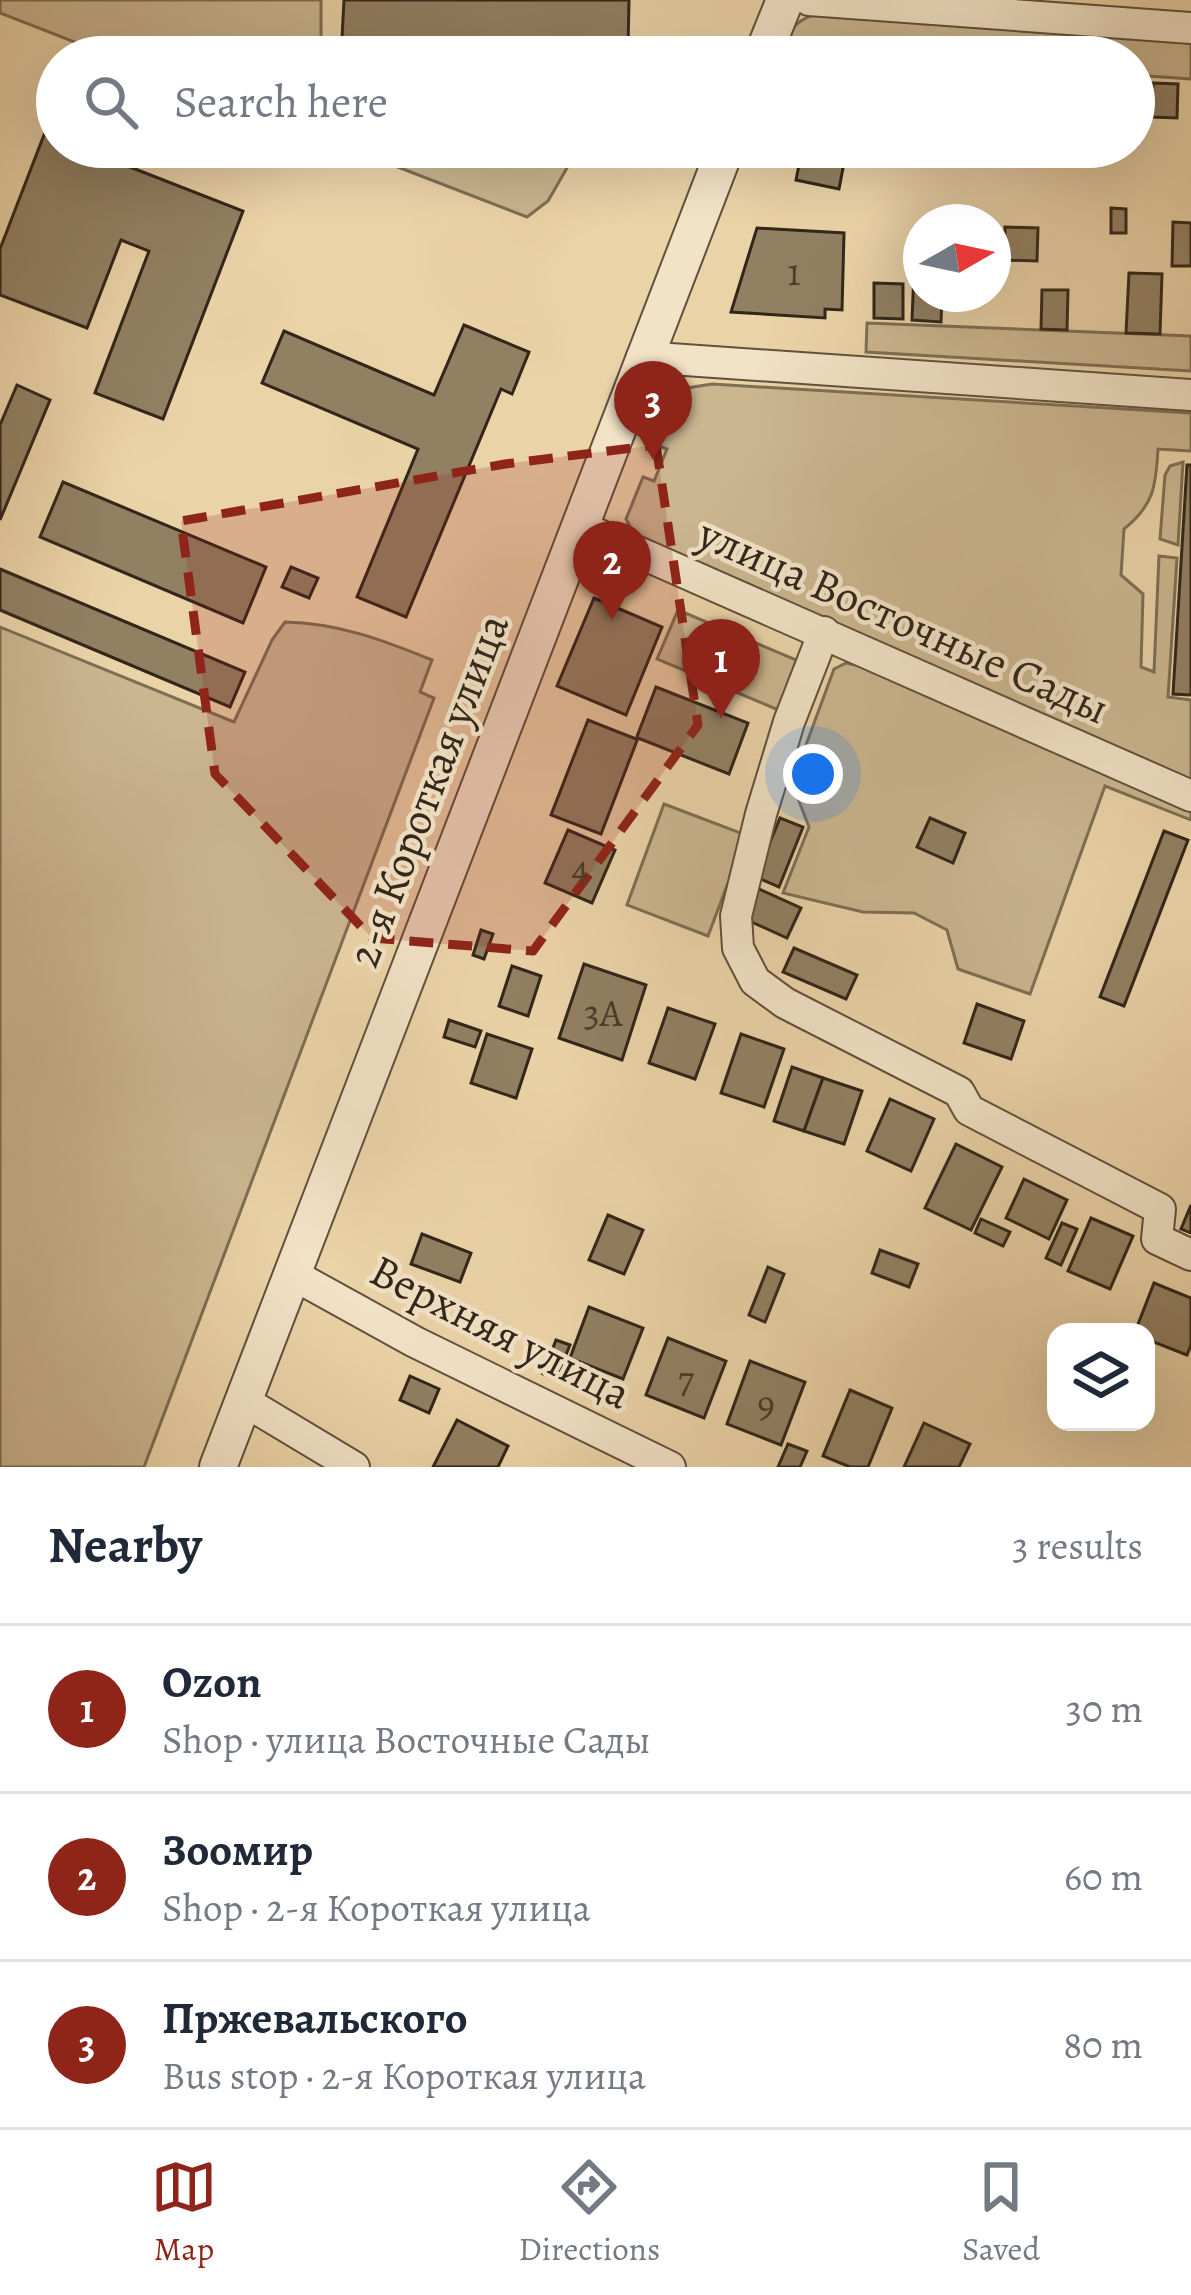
<!DOCTYPE html>
<meta charset="utf-8">
<style>
:root{--surface:#fff;--page:#f2f2f3;--text:#1f2937;--muted:#747a83;--line:#e0e1e3;--accent:#8f2418}
body{margin:0;font-family:Alegreya,serif;background:var(--page);color:var(--text)}
.controls{position:absolute;right:36px;bottom:36px;display:grid;overflow:hidden;border-radius:24px;box-shadow:0 12px 48px #0002}
.controls button{width:108px;height:108px;display:grid;place-items:center;padding:0;border:0;border-bottom:3px solid var(--line);background:var(--surface);color:var(--text);font:60px sans-serif}
.compass{position:absolute;left:903px;top:204px;width:108px;height:108px;border-radius:50%;background:var(--surface);box-shadow:0 12px 48px #0002;rotate:81deg}
.you{position:absolute;left:813px;top:774px;width:42px;height:42px;margin:-30px;border:9px solid #fff;border-radius:50%;background:#1a73e8;box-shadow:0 0 0 18px #1a73e833}
.badge{display:grid;place-items:center;width:78px;height:78px;border-radius:50%;background:var(--accent);color:#fff;font-size:39px;font-weight:700}
.pin{position:absolute;translate:-50% -99px;filter:drop-shadow(0 3px 6px #0008)}
.pin::after{content:'';position:absolute;top:63px;width:42px;height:36px;background:inherit;clip-path:polygon(0 0,100% 0,50% 100%)}
.list{margin:0;padding:0;list-style:none}
h2{display:flex;justify-content:space-between;align-items:center;height:156px;margin:0;padding:0 48px;font-size:51px}
h2 small{font-size:39px;font-weight:400;color:var(--muted)}
.list li{display:grid;grid-template-columns:78px 1fr auto;gap:36px;align-items:center;box-sizing:border-box;height:168px;padding:0 48px;border-top:3px solid var(--line)}
.list b{display:block;font-size:45px;white-space:nowrap}
.list p{margin:0;font-size:39px;white-space:nowrap;color:var(--muted)}
.list em{font-size:39px;font-style:normal;color:var(--muted)}
.icon{flex:none;width:66px;height:66px;fill:none;stroke:currentColor;stroke-width:2;stroke-linecap:round;stroke-linejoin:round}
.map{position:relative;flex:none;width:1191px;height:1467px;overflow:hidden}
.search{position:absolute;background:var(--surface);box-shadow:0 12px 48px #0002;left:36px;right:36px;top:36px;height:132px;display:flex;align-items:center;gap:30px;box-sizing:border-box;padding:0 42px;border-radius:66px;color:var(--muted);font-size:45px}
.sheet{height:660px;background:var(--surface)}
nav{display:flex;justify-content:space-around;align-items:center;box-sizing:border-box;height:168px;border-top:3px solid var(--line);background:var(--surface);font-size:33px;color:var(--muted)}
nav a{display:grid;justify-items:center;gap:6px}
nav .on{color:var(--accent)}
.map>svg:first-child{display:block}
.green{fill:#cbb690;stroke:#7e6e54;stroke-width:3}
.building{fill:#928063;stroke:#312619;stroke-width:3}
.lines{fill:none;stroke-linecap:round;stroke-linejoin:round}
.minor-casing{stroke:#60513d;stroke-width:34}
.tertiary-casing{stroke:#60513d;stroke-width:40}
.minor{stroke:#f2e2c6;stroke-width:30}
.tertiary{stroke:#f2e2c6;stroke-width:36}
.marked{fill:#8f2418;fill-opacity:0.2;stroke:#8f2418;stroke-width:9;stroke-dasharray:24 15;stroke-linejoin:round}
.labels{text-anchor:middle;stroke-width:9;stroke-linejoin:round;paint-order:stroke}
.number-label{font-size:39px;fill:#493c2c}
.street-label{font-size:45px;fill:#312619;stroke:#f2e2c6}
</style>
<div class="map">
<svg width="1191" height="1467" viewBox="0 0 1191 1467">
<rect width="100%" height="100%" fill="#ebd3a8"/>
<filter id="stains"><feTurbulence type="fractalNoise" baseFrequency=".00167" numOctaves="4"/><feColorMatrix values="0 0 0 0 .2 0 0 0 0 .09 0 0 0 0 .02 0 0 0 .5 -.17"/></filter>
<radialGradient id="worn" r=".72"><stop offset=".6" stop-color="#630" stop-opacity="0"/><stop offset="1" stop-color="#630" stop-opacity=".3"/></radialGradient>
<g class="green">
<path d="M 0,0 L 321,0 L 321,43 L 621,55 L 113,57 L 0,13 Z"/>
<path d="M 825,12 L 1191,38 L 1191,79 L 1134,75 L 1134,57 L 846,57 L 781,53 C 791,27 796,18 825,12 Z"/>
<path d="M 346,147 L 579,147 L 548,201 L 527,217 Z"/>
<path d="M 867,323 L 1191,336 L 1191,371 L 866,352 Z"/>
<path d="M 712,384 L 1191,413 L 1191,451 L 1158,449 C 1156,486 1154,505 1124,529 L 1121,575 L 1143,594 L 1141,667 L 1154,672 L 1159,556 L 1177,558 L 1168,697 L 1191,700 L 1191,780 L 634,534 L 626,519 L 643,477 L 654,481 L 667,449 L 656,445 L 668,414 L 687,388 Z"/>
<path d="M 1183,462 L 1178,545 L 1160,539 L 1165,475 L 1170,466 Z"/>
<path d="M 678,610 L 801,662 L 781,711 L 657,659 Z"/>
<path d="M 285,622 C 338,623 383,640 432,660 L 420,692 L 434,698 L 144,1467 L 0,1467 L 0,627 L 234,722 L 272,640 Z"/>
<path d="M 846,663 L 869,668 L 1191,804 L 1191,820 L 1105,786 L 1030,994 L 958,969 L 947,930 L 914,913 L 863,912 L 783,893 L 809,827 L 795,791 L 806,745 L 834,669 Z"/>
<path d="M 664,804 L 746,835 L 708,936 L 627,905 Z"/>
</g>
<g class="building">
<path d="M 344,0 L 629,0 L 628,48 L 342,38 Z"/>
<path d="M 1153,83 L 1178,84 L 1177,118 L 1151,117 Z"/>
<path d="M 49,122 L 57,125 L 57,147 L 113,147 L 134,155 L 130,167 L 243,211 L 163,419 L 95,393 L 149,251 L 121,240 L 87,328 L 0,295 L 0,249 Z"/>
<path d="M 801,155 L 844,163 L 839,189 L 796,180 Z"/>
<path d="M 1111,208 L 1126,209 L 1126,233 L 1111,233 Z"/>
<path d="M 1173,222 L 1191,223 L 1191,266 L 1172,266 Z"/>
<path d="M 1005,227 L 1038,228 L 1037,261 L 1004,260 Z"/>
<path d="M 757,228 L 844,233 L 842,310 L 825,309 L 825,318 L 731,312 Z"/>
<path d="M 915,247 L 921,247 L 921,294 L 942,294 L 941,322 L 912,320 Z"/>
<path d="M 1129,273 L 1162,274 L 1160,334 L 1126,333 Z"/>
<path d="M 874,283 L 903,284 L 903,319 L 874,318 Z"/>
<path d="M 1042,290 L 1068,290 L 1067,330 L 1041,329 Z"/>
<path d="M 464,325 L 529,352 L 512,394 L 501,389 L 406,617 L 357,597 L 418,449 L 262,383 L 284,331 L 434,395 Z"/>
<path d="M 17,385 L 50,400 L 0,520 L 0,425 Z"/>
<path d="M 1187,465 L 1191,465 L 1191,695 L 1173,694 Z"/>
<path d="M 63,482 L 266,567 L 243,623 L 40,537 Z"/>
<path d="M 291,567 L 318,578 L 309,598 L 282,587 Z"/>
<path d="M 0,569 L 245,672 L 230,707 L 0,610 Z"/>
<path d="M 594,598 L 662,627 L 626,715 L 557,686 Z"/>
<path d="M 656,687 L 748,723 L 729,774 L 638,738 L 601,834 L 551,815 L 588,720 L 636,739 Z"/>
<path d="M 780,818 L 803,827 L 779,887 L 756,877 Z"/>
<path d="M 930,818 L 965,833 L 953,863 L 917,847 Z"/>
<path d="M 568,830 L 615,850 L 592,903 L 545,883 Z"/>
<path d="M 1164,831 L 1188,840 L 1124,1006 L 1100,997 Z"/>
<path d="M 759,889 L 801,908 L 787,938 L 745,919 Z"/>
<path d="M 481,930 L 493,934 L 484,959 L 473,955 Z"/>
<path d="M 794,948 L 857,975 L 846,999 L 783,972 Z"/>
<path d="M 584,964 L 646,985 L 622,1060 L 559,1038 Z"/>
<path d="M 512,966 L 541,976 L 528,1016 L 499,1006 Z"/>
<path d="M 977,1004 L 1024,1021 L 1011,1059 L 964,1043 Z"/>
<path d="M 668,1008 L 715,1024 L 695,1079 L 649,1063 Z"/>
<path d="M 449,1020 L 481,1031 L 475,1047 L 444,1037 Z"/>
<path d="M 487,1034 L 532,1049 L 516,1098 L 471,1083 Z"/>
<path d="M 741,1034 L 784,1049 L 764,1107 L 721,1093 Z"/>
<path d="M 792,1067 L 823,1078 L 804,1131 L 774,1121 Z"/>
<path d="M 823,1078 L 862,1091 L 844,1144 L 804,1131 Z"/>
<path d="M 890,1099 L 934,1119 L 911,1171 L 867,1151 Z"/>
<path d="M 956,1144 L 1002,1167 L 971,1230 L 925,1208 Z"/>
<path d="M 1024,1179 L 1067,1200 L 1049,1239 L 1006,1218 Z"/>
<path d="M 1191,1205 L 1191,1233 L 1181,1229 Z"/>
<path d="M 608,1215 L 643,1230 L 624,1274 L 589,1260 Z"/>
<path d="M 1091,1218 L 1133,1236 L 1110,1289 L 1068,1271 Z"/>
<path d="M 981,1219 L 1010,1232 L 1003,1246 L 975,1233 Z"/>
<path d="M 1062,1223 L 1077,1229 L 1061,1265 L 1046,1258 Z"/>
<path d="M 422,1234 L 471,1253 L 460,1282 L 411,1264 Z"/>
<path d="M 880,1250 L 918,1264 L 909,1287 L 872,1273 Z"/>
<path d="M 768,1267 L 784,1274 L 765,1322 L 749,1315 Z"/>
<path d="M 1154,1283 L 1191,1298 L 1191,1345 L 1187,1355 L 1146,1339 L 1146,1332 L 1135,1332 Z"/>
<path d="M 589,1307 L 643,1328 L 623,1379 L 570,1358 Z"/>
<path d="M 668,1338 L 726,1361 L 704,1418 L 646,1395 Z"/>
<path d="M 556,1340 L 570,1345 L 556,1379 L 543,1374 Z"/>
<path d="M 750,1361 L 805,1382 L 781,1445 L 727,1424 Z"/>
<path d="M 410,1376 L 439,1389 L 429,1413 L 400,1400 Z"/>
<path d="M 850,1390 L 892,1408 L 868,1467 L 850,1467 L 823,1456 Z"/>
<path d="M 457,1420 L 508,1446 L 498,1467 L 433,1467 Z"/>
<path d="M 924,1423 L 970,1444 L 959,1467 L 904,1467 Z"/>
<path d="M 788,1444 L 807,1451 L 800,1467 L 778,1467 Z"/>
</g>
<g class="lines">
<g class="minor-casing">
<g id="minor">
<path d="M 809,0 L 1191,28"/>
<path d="M 642,357 L 1191,395"/>
<path d="M 579,526 L 1191,796"/>
<path d="M 824,632 L 789,722 L 761,814 L 736,916 L 738,948 L 755,981 L 785,1003 L 959,1092 L 969,1110 L 1160,1209 L 1157,1239 L 1191,1255"/>
<path d="M 292,1274 L 415,1342 L 670,1467"/>
<path d="M 244,1401 L 354,1467"/>
</g>
</g>
<g class="tertiary-casing">
<g id="tertiary">
<path d="M 762,57 L 785,0"/>
<path d="M 218,1467 L 726,147"/>
</g>
</g>
<use href="#minor" class="minor"/>
<use href="#tertiary" class="tertiary"/>
</g>
<path class="marked" d="M 656,445 L 698,725 L 533,951 L 372,938 L 215,774 L 181,521 L 505,464 Z"/>
<g class="labels">
<g class="number-label">
<text x="794" y="285">1</text>
<text x="580" y="881">4</text>
<text x="603" y="1026">3А</text>
<text x="686" y="1392">7</text>
<text x="766" y="1417">9</text>
</g>
<g class="street-label">
<text transform="translate(904 620) rotate(24)" y="16">улица Восточные Сады</text>
<text transform="translate(427 790) rotate(-69)" y="16">2-я Короткая улица</text>
<text transform="translate(501 1331) rotate(27)" y="16">Верхняя улица</text>
</g>
</g>
<rect width="100%" height="100%" filter="url(#stains)"/>
<rect width="100%" height="100%" fill="url(#worn)"/>
</svg>
<div class="controls">
<button><svg class="icon" aria-label="layers" viewBox="0 0 24 24"><path d="M12 4l9 5-9 5-9-5zM3 14l9 5 9-5"/></svg></button>
</div>
<svg class="compass" viewBox="-18 -18 36 36"><path d="M0-13l5 13h-10z" fill="#e53935"/><path d="M0 13l5-13h-10z" fill="#747a83"/></svg>
<div class="you"></div>
<div class="pin badge" style="left:721px;top:718px">1</div>
<div class="pin badge" style="left:612px;top:620px">2</div>
<div class="pin badge" style="left:653px;top:460px">3</div>
<div class="search"><svg class="icon" aria-label="search" viewBox="0 0 24 24"><circle cx="10" cy="10" r="6"/><path d="M15 15l6 6"/></svg>Search here</div>
</div>
<section class="sheet">
<h2>Nearby<small>3 results</small></h2>
<ul class="list">
<li><span class="badge">1</span><div><b>Ozon</b><p>Shop · улица Восточные Сады</p></div><em>30 m</em></li>
<li><span class="badge">2</span><div><b>Зоомир</b><p>Shop · 2-я Короткая улица</p></div><em>60 m</em></li>
<li><span class="badge">3</span><div><b>Пржевальского</b><p>Bus stop · 2-я Короткая улица</p></div><em>80 m</em></li>
</ul>
</section>
<nav>
<a class="on"><svg class="icon" aria-label="map" viewBox="0 0 24 24"><path d="M3 6l6-2 6 2 6-2v14l-6 2-6-2-6 2zM9 4v14M15 6v14"/></svg>Map</a>
<a><svg class="icon" aria-label="directions" viewBox="0 0 24 24"><path d="M12 3l9 9-9 9-9-9zM9 14v-3h6M13 9l2 2-2 2"/></svg>Directions</a>
<a><svg class="icon" aria-label="saved" viewBox="0 0 24 24"><path d="M7 4h10v16l-5-4-5 4z"/></svg>Saved</a>
</nav>
